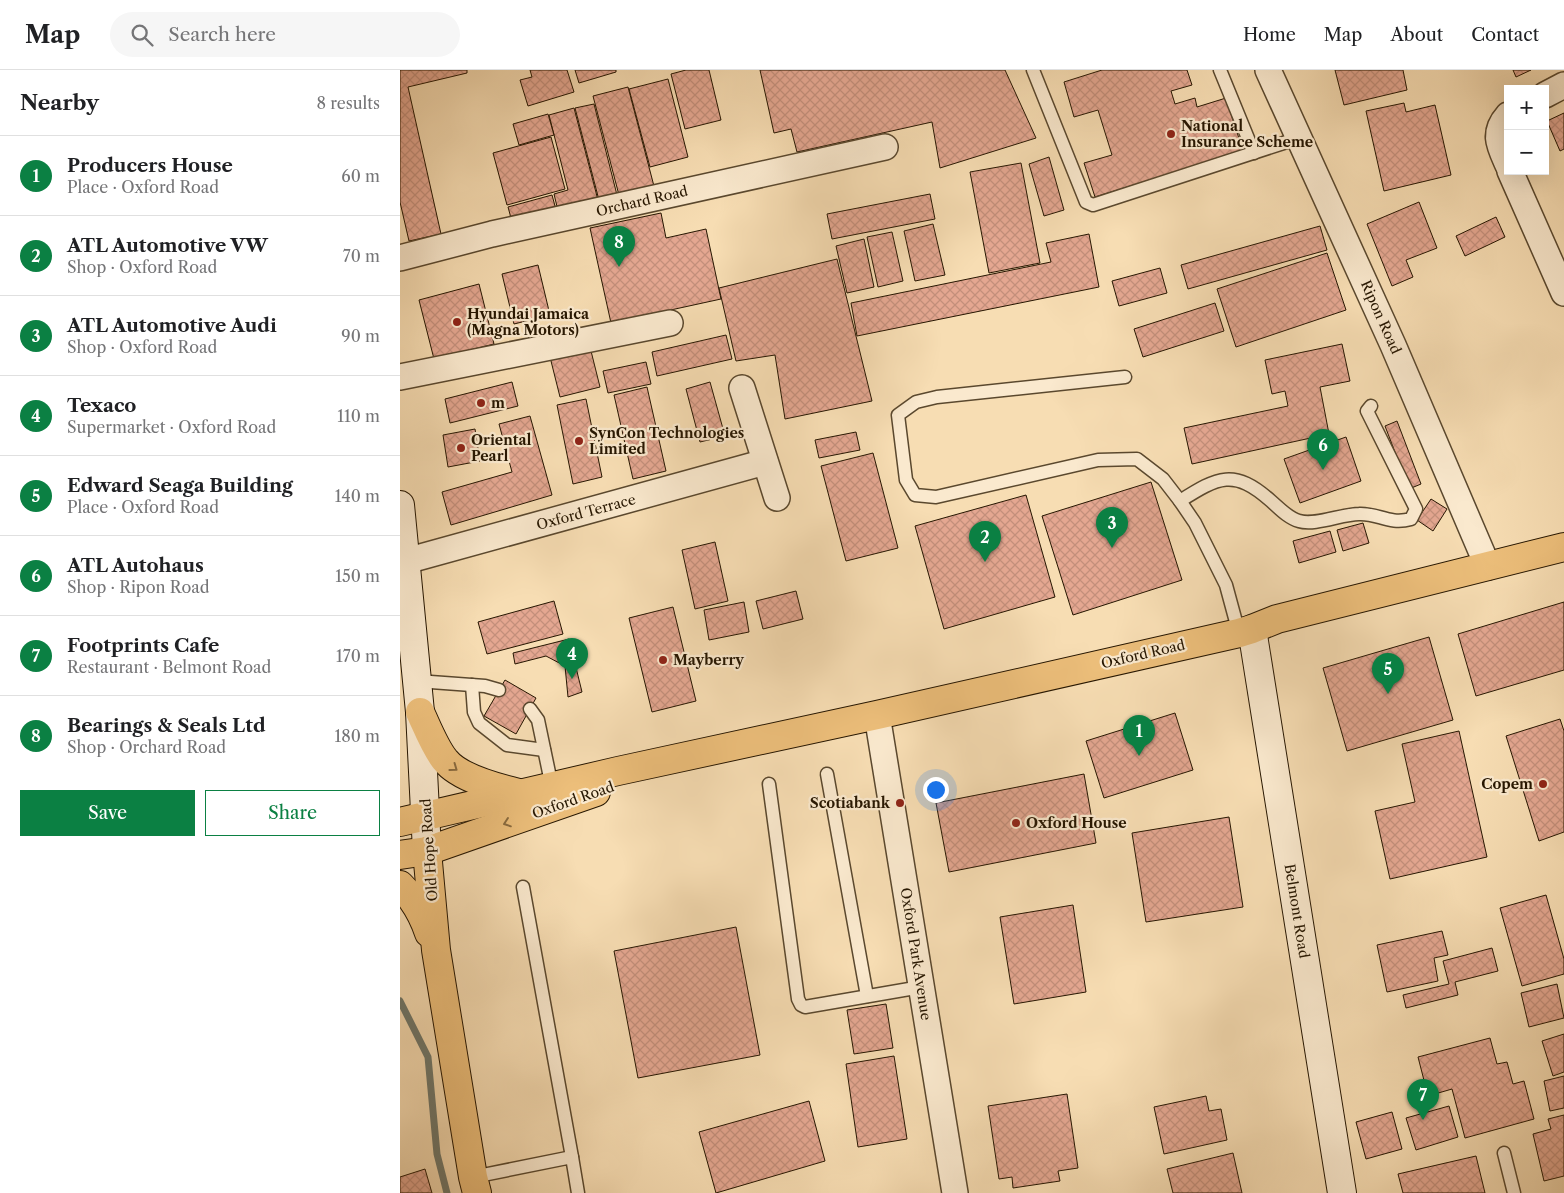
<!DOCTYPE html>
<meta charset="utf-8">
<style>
:root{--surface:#fff;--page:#f6f6f6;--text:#202124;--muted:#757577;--line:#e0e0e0;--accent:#0b8043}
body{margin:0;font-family:"Libre Caslon Text",serif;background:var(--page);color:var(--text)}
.controls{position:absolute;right:15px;top:15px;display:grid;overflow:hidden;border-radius:0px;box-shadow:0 5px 20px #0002}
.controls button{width:45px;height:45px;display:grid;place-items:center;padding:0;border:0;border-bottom:1px solid var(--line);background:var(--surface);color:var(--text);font:25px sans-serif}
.you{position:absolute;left:535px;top:719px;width:18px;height:18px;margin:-12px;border:4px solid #fff;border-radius:50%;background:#1a73e8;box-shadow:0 0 0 8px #1a73e833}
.badge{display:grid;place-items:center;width:32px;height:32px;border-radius:50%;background:var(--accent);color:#fff;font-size:16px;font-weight:700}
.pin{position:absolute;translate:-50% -41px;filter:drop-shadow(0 1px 2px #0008)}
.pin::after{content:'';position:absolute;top:26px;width:18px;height:15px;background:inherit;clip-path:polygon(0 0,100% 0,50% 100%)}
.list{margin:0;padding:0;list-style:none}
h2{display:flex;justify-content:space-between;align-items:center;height:65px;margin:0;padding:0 20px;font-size:21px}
h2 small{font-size:16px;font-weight:400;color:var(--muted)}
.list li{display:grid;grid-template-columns:32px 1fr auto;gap:15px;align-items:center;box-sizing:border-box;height:80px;padding:0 20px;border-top:1px solid var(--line)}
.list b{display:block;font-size:19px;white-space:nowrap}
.list p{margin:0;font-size:16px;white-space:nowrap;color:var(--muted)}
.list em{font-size:16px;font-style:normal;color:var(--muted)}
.actions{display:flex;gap:10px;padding:15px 20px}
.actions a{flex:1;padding:11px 0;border:1px solid var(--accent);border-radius:0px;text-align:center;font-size:18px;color:var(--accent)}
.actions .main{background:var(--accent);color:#fff}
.icon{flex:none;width:28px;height:28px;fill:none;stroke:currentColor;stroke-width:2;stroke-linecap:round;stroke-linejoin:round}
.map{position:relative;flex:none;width:1164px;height:1123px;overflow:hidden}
header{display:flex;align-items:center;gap:30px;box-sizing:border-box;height:70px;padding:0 25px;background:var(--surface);border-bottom:1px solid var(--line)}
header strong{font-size:24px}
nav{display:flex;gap:28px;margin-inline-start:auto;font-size:18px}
.search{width:350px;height:45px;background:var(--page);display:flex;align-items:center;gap:12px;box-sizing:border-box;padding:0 18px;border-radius:28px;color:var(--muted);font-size:19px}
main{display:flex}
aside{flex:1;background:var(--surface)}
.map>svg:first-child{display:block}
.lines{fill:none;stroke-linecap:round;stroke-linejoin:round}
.stream{stroke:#6f786c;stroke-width:7}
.building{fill:url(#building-cross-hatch);stroke:#261601}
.service-casing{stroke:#5a482e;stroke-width:15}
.minor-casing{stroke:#5a482e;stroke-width:28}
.secondary-casing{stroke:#261601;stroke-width:30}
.primary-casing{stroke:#261601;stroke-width:30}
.service{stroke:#fae9ce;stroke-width:12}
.minor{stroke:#fae9ce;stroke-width:25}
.secondary{stroke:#fae9ce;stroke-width:28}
.primary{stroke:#ecbe7a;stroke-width:28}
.oneway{stroke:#896a3e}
.poi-dot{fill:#8f2418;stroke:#fae9ce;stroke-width:2}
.labels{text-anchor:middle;stroke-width:4.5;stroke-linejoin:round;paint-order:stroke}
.poi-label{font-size:14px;font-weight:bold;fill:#261601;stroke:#fae9ce;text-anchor:start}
.street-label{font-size:14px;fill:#261601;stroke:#fae9ce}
</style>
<header>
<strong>Map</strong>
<div class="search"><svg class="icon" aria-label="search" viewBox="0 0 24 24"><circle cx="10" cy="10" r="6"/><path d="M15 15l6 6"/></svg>Search here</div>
<nav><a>Home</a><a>Map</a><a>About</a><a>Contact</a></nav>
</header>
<main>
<aside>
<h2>Nearby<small>8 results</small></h2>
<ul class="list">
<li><span class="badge">1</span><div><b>Producers House</b><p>Place · Oxford Road</p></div><em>60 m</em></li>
<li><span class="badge">2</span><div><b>ATL Automotive VW</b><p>Shop · Oxford Road</p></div><em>70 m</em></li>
<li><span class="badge">3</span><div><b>ATL Automotive Audi</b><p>Shop · Oxford Road</p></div><em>90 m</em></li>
<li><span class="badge">4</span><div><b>Texaco</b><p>Supermarket · Oxford Road</p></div><em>110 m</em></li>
<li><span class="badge">5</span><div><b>Edward Seaga Building</b><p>Place · Oxford Road</p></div><em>140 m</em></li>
<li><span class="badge">6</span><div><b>ATL Autohaus</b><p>Shop · Ripon Road</p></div><em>150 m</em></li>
<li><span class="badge">7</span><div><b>Footprints Cafe</b><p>Restaurant · Belmont Road</p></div><em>170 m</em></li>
<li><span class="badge">8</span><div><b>Bearings &amp; Seals Ltd</b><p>Shop · Orchard Road</p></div><em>180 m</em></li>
</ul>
<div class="actions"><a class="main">Save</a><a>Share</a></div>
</aside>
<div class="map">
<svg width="1164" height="1123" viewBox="0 0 1164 1123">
<defs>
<pattern id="building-cross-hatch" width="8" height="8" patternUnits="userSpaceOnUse" patternTransform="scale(1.25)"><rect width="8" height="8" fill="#e4a791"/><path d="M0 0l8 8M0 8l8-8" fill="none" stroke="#c38f7b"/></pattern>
</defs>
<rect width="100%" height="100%" fill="#f7ddb3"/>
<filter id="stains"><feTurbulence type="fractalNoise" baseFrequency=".004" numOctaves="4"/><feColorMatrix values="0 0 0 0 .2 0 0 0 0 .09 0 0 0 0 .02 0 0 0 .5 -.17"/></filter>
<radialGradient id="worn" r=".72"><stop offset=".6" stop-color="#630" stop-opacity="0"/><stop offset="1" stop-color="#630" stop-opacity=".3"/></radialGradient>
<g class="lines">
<path class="stream" d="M 0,931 L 28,987 L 37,1084 L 47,1123"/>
</g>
<g class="building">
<path d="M 0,0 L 67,0 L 67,3 L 8,17 L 41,164 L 9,171 L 0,132 Z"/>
<path d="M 130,0 L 167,0 L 174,22 L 128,36 L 120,10 L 132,7 Z"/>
<path d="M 175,0 L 216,0 L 216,2 L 179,13 Z"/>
<path d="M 286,0 L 309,0 L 321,50 L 285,59 L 271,4 Z"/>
<path d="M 360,0 L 605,0 L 636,68 L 540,98 L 532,52 L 397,82 L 391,59 L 374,63 Z"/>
<path d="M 702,0 L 787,0 L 792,15 L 771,21 L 775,34 L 795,28 L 797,37 L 826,28 L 843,81 L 695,127 L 684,93 L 712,85 L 698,40 L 674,47 L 664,12 Z"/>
<path d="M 935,0 L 1003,0 L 1007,20 L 944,35 Z"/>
<path d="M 1113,0 L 1131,0 L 1116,7 Z"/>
<path d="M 268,9 L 288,87 L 250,97 L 229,19 Z"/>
<path d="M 228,17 L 255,120 L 220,129 L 193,26 Z"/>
<path d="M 1004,33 L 1006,42 L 1035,35 L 1051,105 L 984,121 L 966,41 Z"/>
<path d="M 194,34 L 218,129 L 200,134 L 175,38 Z"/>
<path d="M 174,38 L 199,134 L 159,145 L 154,124 L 168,120 L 149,45 Z"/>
<path d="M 1164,43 L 1164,79 L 1160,81 L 1147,51 Z"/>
<path d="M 148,44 L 154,65 L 119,75 L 113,54 Z"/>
<path d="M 151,67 L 165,119 L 107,135 L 93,83 Z"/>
<path d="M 649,87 L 664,140 L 644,146 L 629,94 Z"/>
<path d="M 621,93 L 640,193 L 589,203 L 570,102 Z"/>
<path d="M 530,124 L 535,149 L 432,169 L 427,144 Z"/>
<path d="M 152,125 L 158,147 L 114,159 L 108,137 Z"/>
<path d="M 1019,132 L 1037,178 L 1006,190 L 1013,207 L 992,216 L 967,154 Z"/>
<path d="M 261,143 L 266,168 L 306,159 L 321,229 L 211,253 L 190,158 Z"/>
<path d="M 1096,147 L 1105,167 L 1065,186 L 1056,166 Z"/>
<path d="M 533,154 L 545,205 L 515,211 L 504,161 Z"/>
<path d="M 920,156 L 927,180 L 788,219 L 781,195 Z"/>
<path d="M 492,162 L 503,211 L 478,217 L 467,167 Z"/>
<path d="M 689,164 L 699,217 L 457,266 L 451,233 L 651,192 L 646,173 Z"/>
<path d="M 464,169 L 474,217 L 447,223 L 436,176 Z"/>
<path d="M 927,183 L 946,240 L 836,277 L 817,219 Z"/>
<path d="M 437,189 L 472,331 L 385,349 L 375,285 L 336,291 L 319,218 Z"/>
<path d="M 138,195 L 150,245 L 114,254 L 102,204 Z"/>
<path d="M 760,198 L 767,223 L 719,236 L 712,211 Z"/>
<path d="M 79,214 L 94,274 L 34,289 L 19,230 Z"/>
<path d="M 815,233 L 824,261 L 743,287 L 734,259 Z"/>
<path d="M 326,265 L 332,289 L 257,306 L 252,282 Z"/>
<path d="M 189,273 L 200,317 L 160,327 L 149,283 Z"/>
<path d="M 942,274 L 950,311 L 920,317 L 929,364 L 792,394 L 784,358 L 888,336 L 885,321 L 872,324 L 865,290 Z"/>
<path d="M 246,292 L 251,314 L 208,323 L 203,301 Z"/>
<path d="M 112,312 L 118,336 L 50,353 L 45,329 Z"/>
<path d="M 310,312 L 325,366 L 300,372 L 286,319 Z"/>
<path d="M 247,317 L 266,401 L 233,409 L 214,325 Z"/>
<path d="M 186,329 L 202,407 L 173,414 L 157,335 Z"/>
<path d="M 130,346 L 152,425 L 51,455 L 42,422 L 112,402 L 99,354 Z"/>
<path d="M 997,351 L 1021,414 L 1009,419 L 985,356 Z"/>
<path d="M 75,359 L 80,391 L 48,397 L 43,365 Z"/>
<path d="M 456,362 L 460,380 L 419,388 L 415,370 Z"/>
<path d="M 946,367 L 961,411 L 900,433 L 884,389 Z"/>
<path d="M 473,383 L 498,478 L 446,491 L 421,396 Z"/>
<path d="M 751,412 L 782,510 L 673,545 L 642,446 Z"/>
<path d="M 626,425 L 655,527 L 544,559 L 515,456 Z"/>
<path d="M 1031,429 L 1047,439 L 1033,461 L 1017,450 Z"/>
<path d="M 963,453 L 969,473 L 943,481 L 937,460 Z"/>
<path d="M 930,461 L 936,482 L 899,493 L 893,471 Z"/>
<path d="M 315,472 L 328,531 L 295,539 L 282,480 Z"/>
<path d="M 396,521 L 403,549 L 363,559 L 356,531 Z"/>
<path d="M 154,531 L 163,564 L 87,584 L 78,552 Z"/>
<path d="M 344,532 L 349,562 L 309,570 L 304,540 Z"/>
<path d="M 1164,532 L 1164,600 L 1076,626 L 1058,564 Z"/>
<path d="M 273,537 L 296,631 L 252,642 L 229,548 Z"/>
<path d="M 1029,567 L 1053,650 L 947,681 L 923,598 Z"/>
<path d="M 169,569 L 182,622 L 168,627 L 165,596 L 146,586 L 115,594 L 113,583 Z"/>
<path d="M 105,610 L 136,628 L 116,664 L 84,646 Z"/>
<path d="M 775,643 L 793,700 L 704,728 L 686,671 Z"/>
<path d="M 1160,649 L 1164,661 L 1164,762 L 1139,771 L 1106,666 Z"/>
<path d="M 1059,661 L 1087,787 L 990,809 L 975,741 L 1015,732 L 1002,674 Z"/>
<path d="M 684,704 L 696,773 L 549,802 L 536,733 Z"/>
<path d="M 829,747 L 843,837 L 746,852 L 732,763 Z"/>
<path d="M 1146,825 L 1164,889 L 1164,904 L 1122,916 L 1100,838 Z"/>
<path d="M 673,835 L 686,922 L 614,934 L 600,847 Z"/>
<path d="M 336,857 L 360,985 L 238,1008 L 214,881 Z"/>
<path d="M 1042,861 L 1048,885 L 1034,888 L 1038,911 L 987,922 L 977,875 Z"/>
<path d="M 1092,878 L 1098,901 L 1055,912 L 1058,925 L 1006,938 L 1003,925 L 1049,914 L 1043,891 Z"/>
<path d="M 1157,914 L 1164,948 L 1129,957 L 1121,923 Z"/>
<path d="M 486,934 L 493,978 L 454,984 L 447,940 Z"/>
<path d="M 1164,964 L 1164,1002 L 1153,1006 L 1142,971 Z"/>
<path d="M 1090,968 L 1097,994 L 1107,992 L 1113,1014 L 1124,1011 L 1134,1049 L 1065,1068 L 1052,1019 L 1028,1026 L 1018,987 Z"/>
<path d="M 494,986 L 507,1069 L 458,1077 L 446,994 Z"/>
<path d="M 1164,1006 L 1164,1038 L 1150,1041 L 1144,1011 Z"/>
<path d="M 667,1024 L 678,1098 L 658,1101 L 660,1111 L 613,1118 L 612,1107 L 599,1109 L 588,1036 Z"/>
<path d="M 806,1026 L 809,1041 L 821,1039 L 827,1070 L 764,1084 L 754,1037 Z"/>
<path d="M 409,1031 L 425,1091 L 316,1123 L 299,1062 Z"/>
<path d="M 1049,1036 L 1058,1067 L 1016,1080 L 1006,1048 Z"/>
<path d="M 992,1042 L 1002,1079 L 966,1089 L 956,1052 Z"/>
<path d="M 1164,1045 L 1164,1106 L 1144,1111 L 1133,1064 L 1151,1059 L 1148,1049 Z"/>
<path d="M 833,1083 L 842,1123 L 773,1123 L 767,1099 Z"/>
<path d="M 1076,1086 L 1085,1123 L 1003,1123 L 998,1104 Z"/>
<path d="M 25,1099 L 32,1123 L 0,1123 L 0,1107 Z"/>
</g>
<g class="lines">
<g class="service-casing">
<g id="service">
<path d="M 633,0 L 686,132 L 693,135 L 899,68"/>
<path d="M 820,0 L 854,83"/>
<path d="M 725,307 L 537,327 L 516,332 L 498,345 L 506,410 L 515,425 L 536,427 L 698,390 L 737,389 L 763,409 L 780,431 L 795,453 L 826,515 L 839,563"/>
<path d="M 780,431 C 818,407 834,398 871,431 C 879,438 888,448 899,451 C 915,456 942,444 959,444 C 978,443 989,455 1011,449 L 1016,439 L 967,341 L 971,336"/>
<path d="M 17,611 L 85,616 L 99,620"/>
<path d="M 72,615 L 74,642 L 79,653 L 107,675 L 144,680"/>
<path d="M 130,639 L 138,650 L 152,717"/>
<path d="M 427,704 L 467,926"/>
<path d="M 369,714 L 398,929 L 401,935 L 405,937 L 521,917"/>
<path d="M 123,817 L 172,1087"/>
<path d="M 1104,1083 L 1114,1123"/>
<path d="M 73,1107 L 172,1087 L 178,1123"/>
</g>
</g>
<g class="minor-casing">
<g id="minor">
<path d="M 868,0 L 993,275 L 1088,497"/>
<path d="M 1145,25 L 1164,15"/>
<path d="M 1108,45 C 1092,63 1099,75 1108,95"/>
<path d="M 1110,101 L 1164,223"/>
<path d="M 0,188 L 92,164 L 485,77"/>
<path d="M 0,307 L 270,253"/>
<path d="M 342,318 L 377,428"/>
<path d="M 6,491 L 365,392"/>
<path d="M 477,645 L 555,1123"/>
</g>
</g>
<g class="secondary-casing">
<g id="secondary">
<path d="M 0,435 L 20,642 L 27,781"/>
<path d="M 852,559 L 942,1123"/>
</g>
</g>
<g class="primary-casing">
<g id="primary">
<path d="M 20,642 C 27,657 35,678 45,690 C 59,708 98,718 119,723"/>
<path d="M 0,752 L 218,701 L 477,645 L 839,563 L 852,559 L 877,549 L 1164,477"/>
<path d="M 27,781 L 36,880 L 73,1107 L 77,1123"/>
<path d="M 0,785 L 27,781 L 196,722"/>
<path d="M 0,815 C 13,828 23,845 29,863"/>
</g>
</g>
<use href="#service" class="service"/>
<use href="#minor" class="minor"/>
<use href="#secondary" class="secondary"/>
<use href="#primary" class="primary"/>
</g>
<defs><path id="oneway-chevron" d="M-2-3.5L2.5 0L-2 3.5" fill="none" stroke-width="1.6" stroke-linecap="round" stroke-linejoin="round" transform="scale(1.25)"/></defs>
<g class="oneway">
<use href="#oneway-chevron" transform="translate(54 698) rotate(36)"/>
<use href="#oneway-chevron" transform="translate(107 753) rotate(161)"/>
</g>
<g class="poi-dot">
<circle cx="771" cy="64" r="5"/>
<circle cx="57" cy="252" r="5"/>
<circle cx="81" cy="333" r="5"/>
<circle cx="179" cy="371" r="5"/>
<circle cx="61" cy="378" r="5"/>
<circle cx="263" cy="590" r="5"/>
<circle cx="1143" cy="714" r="5"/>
<circle cx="500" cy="733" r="5"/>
<circle cx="616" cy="753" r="5"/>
</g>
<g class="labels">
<g class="poi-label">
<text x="781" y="61">National<tspan x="781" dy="16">Insurance Scheme</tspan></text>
<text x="67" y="249">Hyundai Jamaica<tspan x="67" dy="16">(Magna Motors)</tspan></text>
<text x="91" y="338">m</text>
<text x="189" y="368">SynCon Technologies<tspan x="189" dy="16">Limited</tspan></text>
<text x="71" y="375">Oriental<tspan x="71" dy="16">Pearl</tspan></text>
<text x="273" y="595">Mayberry</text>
<text x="1133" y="719" text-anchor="end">Copem</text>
<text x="490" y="738" text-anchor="end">Scotiabank</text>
<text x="626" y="758">Oxford House</text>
</g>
<g class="street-label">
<text transform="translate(242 131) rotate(-13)" y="5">Orchard Road</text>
<text transform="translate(981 247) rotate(66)" y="5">Ripon Road</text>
<text transform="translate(186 442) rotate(-15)" y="5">Oxford Terrace</text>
<text transform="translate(743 584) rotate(-13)" y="5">Oxford Road</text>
<text transform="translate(173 730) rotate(-19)" y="5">Oxford Road</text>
<text transform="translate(29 780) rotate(-94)" y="5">Old Hope Road</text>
<text transform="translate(897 841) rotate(81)" y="5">Belmont Road</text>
<text transform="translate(516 884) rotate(81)" y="5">Oxford Park Avenue</text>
</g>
</g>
<rect width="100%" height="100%" filter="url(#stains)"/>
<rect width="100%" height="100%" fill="url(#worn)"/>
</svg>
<div class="controls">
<button>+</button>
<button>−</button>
</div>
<div class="you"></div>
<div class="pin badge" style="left:739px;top:686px">1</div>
<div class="pin badge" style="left:585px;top:492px">2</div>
<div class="pin badge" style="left:712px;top:478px">3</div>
<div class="pin badge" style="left:172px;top:609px">4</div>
<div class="pin badge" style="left:988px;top:624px">5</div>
<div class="pin badge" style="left:923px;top:400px">6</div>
<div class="pin badge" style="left:1023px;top:1050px">7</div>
<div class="pin badge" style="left:219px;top:197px">8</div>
</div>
</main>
